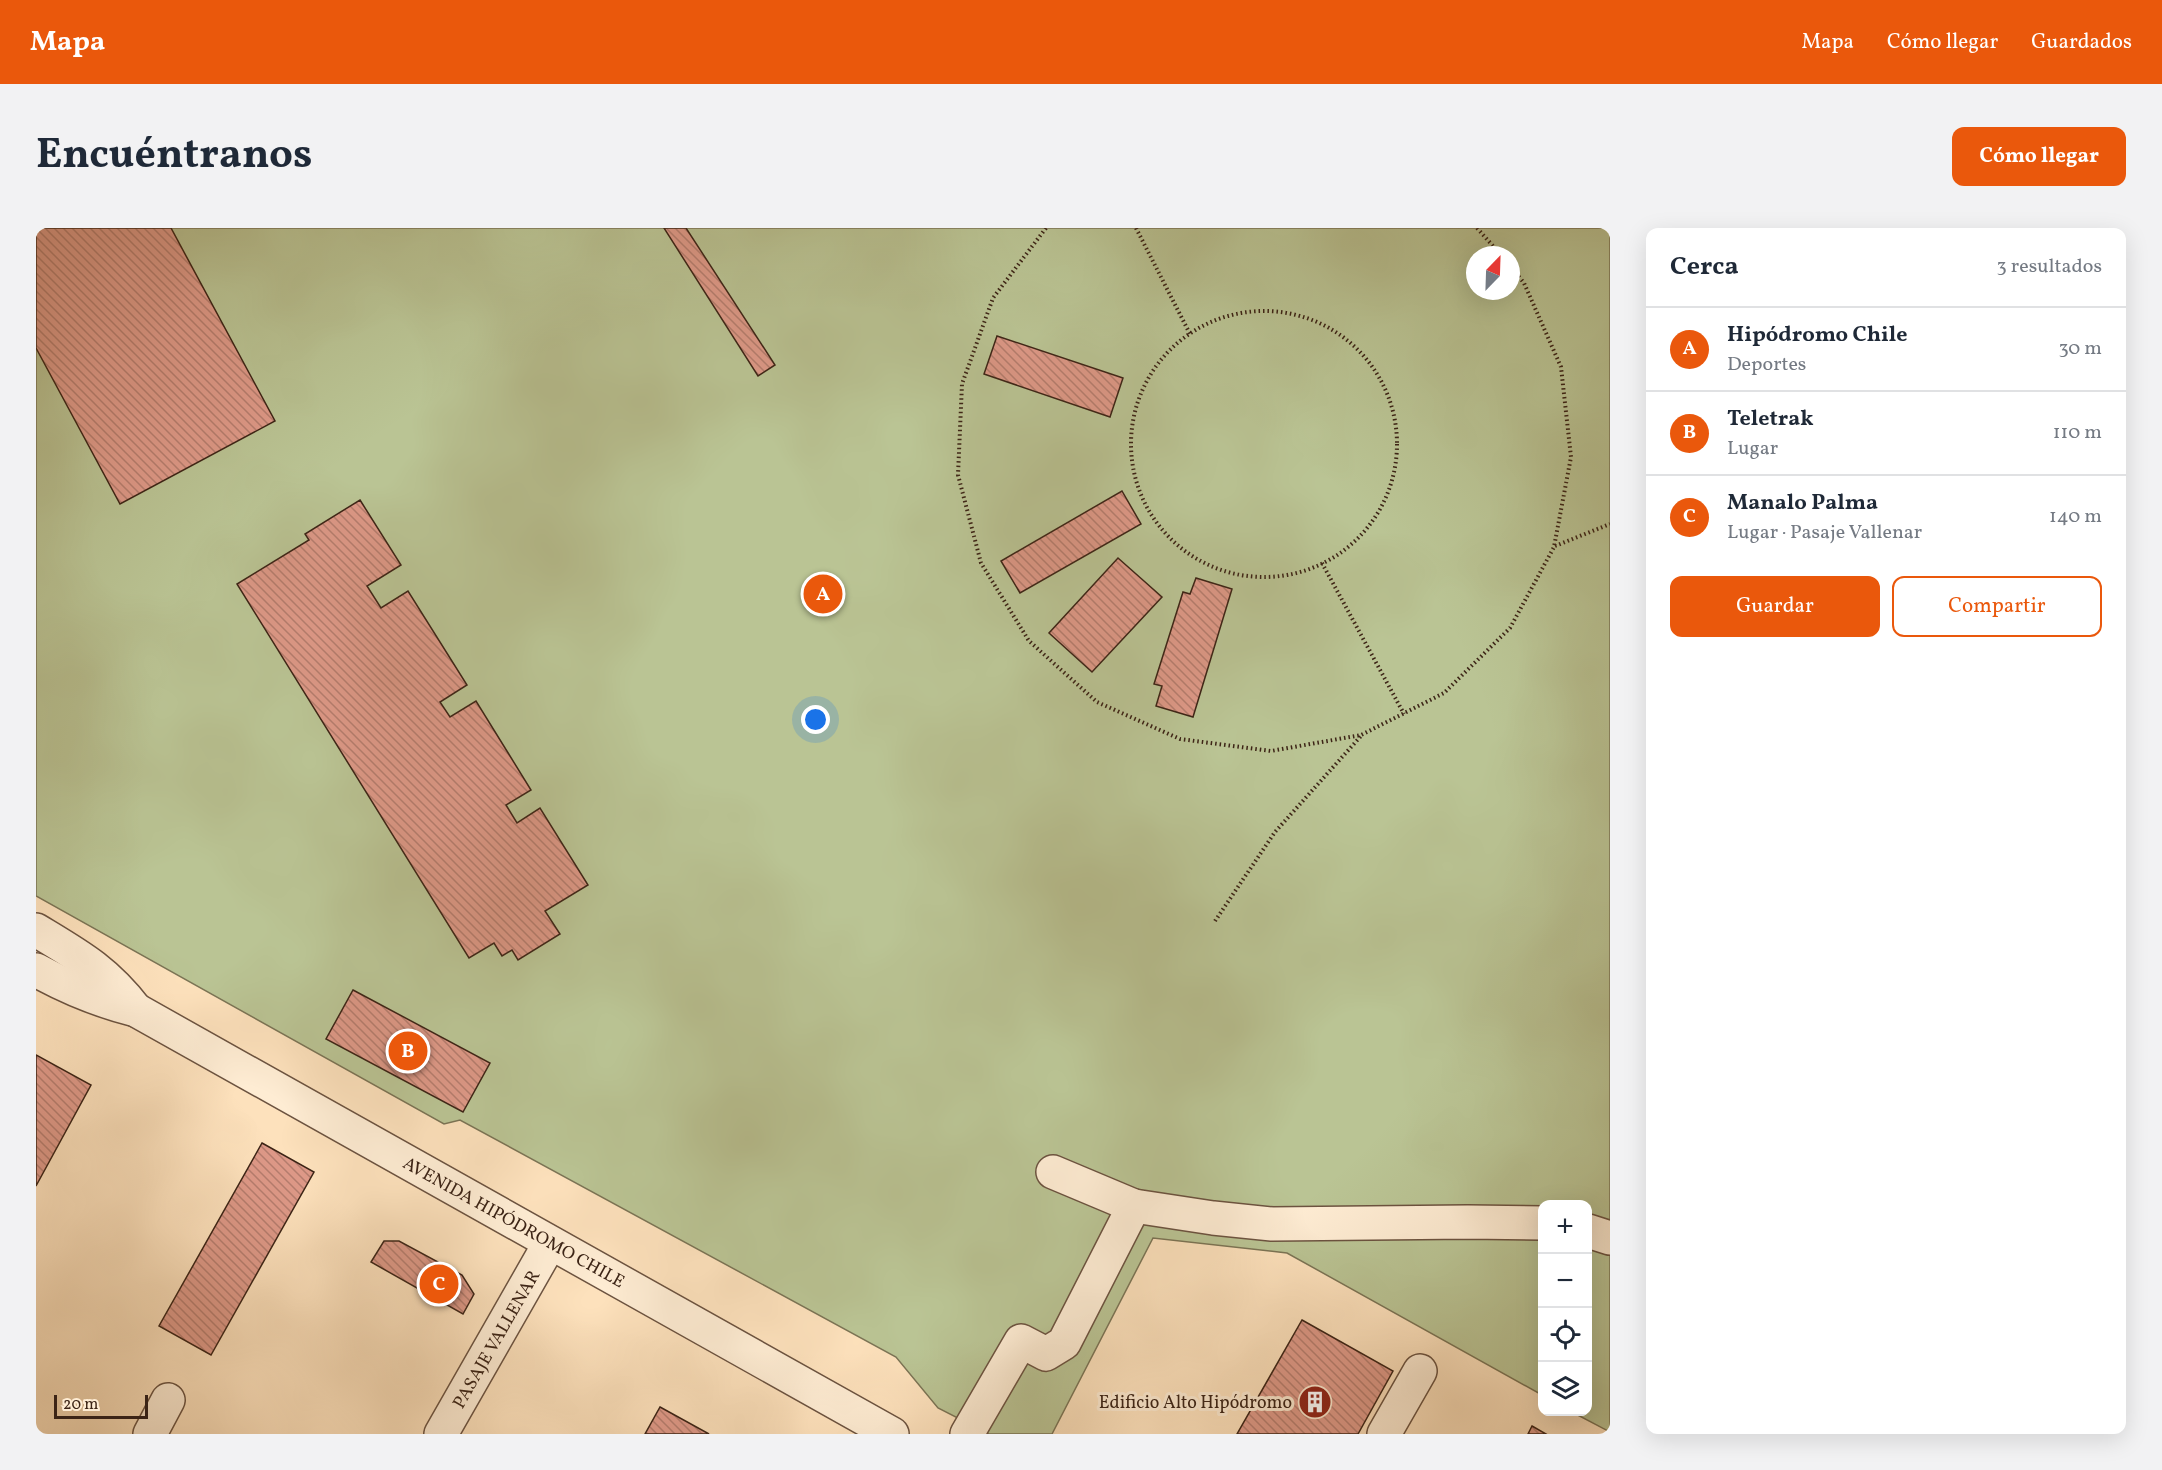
<!DOCTYPE html>
<html lang="es">
<meta charset="utf-8">
<style>
:root{--surface:#fff;--page:#f2f2f3;--text:#1f2937;--muted:#747a83;--line:#e0e1e3;--accent:#ea580c}
body{margin:0;font-family:Vollkorn,serif;background:var(--page);color:var(--text)}
.controls{position:absolute;right:18px;bottom:18px;display:grid;overflow:hidden;border-radius:12px;box-shadow:0 6px 24px #0002}
.controls button{width:54px;height:54px;display:grid;place-items:center;padding:0;border:0;border-bottom:2px solid var(--line);background:var(--surface);color:var(--text);font:30px sans-serif}
.compass{position:absolute;left:1430px;top:18px;width:54px;height:54px;border-radius:50%;background:var(--surface);box-shadow:0 6px 24px #0002;rotate:23deg}
.scale{position:absolute;left:18px;bottom:15px;width:94px;box-sizing:border-box;padding-left:6px;border:3px solid #3c2416;border-top:0;font-size:16px;line-height:21px;white-space:nowrap;color:#3c2416;-webkit-text-stroke:4px #feecd3;paint-order:stroke}
.you{position:absolute;left:780px;top:492px;width:21px;height:21px;margin:-15px;border:4px solid #fff;border-radius:50%;background:#1a73e8;box-shadow:0 0 0 9px #1a73e833}
.badge{display:grid;place-items:center;width:39px;height:39px;border-radius:50%;background:var(--accent);color:#fff;font-size:20px;font-weight:700}
.pin{position:absolute;translate:-50% -50%;border:3px solid #fff;box-shadow:0 2px 6px #0006}
.list{margin:0;padding:0;list-style:none}
h2{display:flex;justify-content:space-between;align-items:center;height:78px;margin:0;padding:0 24px;font-size:26px}
h2 small{font-size:20px;font-weight:400;color:var(--muted)}
.list li{display:grid;grid-template-columns:39px 1fr auto;gap:18px;align-items:center;box-sizing:border-box;height:84px;padding:0 24px;border-top:2px solid var(--line)}
.list b{display:block;font-size:22px;white-space:nowrap}
.list p{margin:0;font-size:20px;white-space:nowrap;color:var(--muted)}
.list em{font-size:20px;font-style:normal;color:var(--muted)}
.actions{display:flex;gap:12px;padding:18px 24px}
.actions a{flex:1;padding:14px 0;border:2px solid var(--accent);border-radius:12px;text-align:center;font-size:21px;color:var(--accent)}
.actions .main{background:var(--accent);color:#fff}
.icon{flex:none;width:33px;height:33px;fill:none;stroke:currentColor;stroke-width:2;stroke-linecap:round;stroke-linejoin:round}
.map{position:relative;flex:none;width:1574px;height:1206px;overflow:hidden;border-radius:12px}
header{display:flex;align-items:center;gap:36px;box-sizing:border-box;height:84px;padding:0 30px;background:var(--accent);color:#fff}
header strong{font-size:28px}
nav{display:flex;gap:33px;margin-inline-start:auto;font-size:21px}
.intro{display:flex;align-items:center;justify-content:space-between;box-sizing:border-box;height:144px;padding:0 36px}
h1{margin:0;font-size:42px}
.button{padding:15px 27px;border-radius:12px;background:var(--accent);color:#fff;font-size:21px;font-weight:700}
main{display:flex;gap:36px;padding:0 36px}
aside{flex:1;background:var(--surface);border-radius:12px;box-shadow:0 6px 24px #0002}
.map>svg:first-child{display:block}
.garden{fill:#bac494;stroke:#7b7455;stroke-width:1.5;fill-rule:evenodd}
.building{fill:url(#building-back-hatch);stroke:#3c2416;stroke-width:1.5}
.lines{fill:none;stroke-linecap:round;stroke-linejoin:round}
.minor-casing{stroke:#6c5340;stroke-width:36}
.path{stroke:#3c2416;stroke-width:4;stroke-dasharray:1.5 3;stroke-linecap:butt}
.minor{stroke:#feecd3;stroke-width:33}
.labels{text-anchor:middle;stroke-width:6;stroke-linejoin:round;paint-order:stroke}
.street-label{font-size:18px;fill:#3c2416;stroke:#feecd3}
.poi-label{font-size:18px;fill:#3c2416;stroke:#feecd3;text-anchor:end}
</style>
<header>
<strong>Mapa</strong>
<nav><a>Mapa</a><a>Cómo llegar</a><a>Guardados</a></nav>
</header>
<div class="intro"><h1>Encuéntranos</h1><a class="button">Cómo llegar</a></div>
<main>
<div class="map">
<svg width="1574" height="1206" viewBox="0 0 1574 1206">
<defs>
<pattern id="building-back-hatch" width="6" height="6" patternUnits="userSpaceOnUse" patternTransform="scale(1.5)"><rect width="6" height="6" fill="#de9988"/><path d="M-1 5l2 2M0 0l6 6M5-1l2 2" fill="none" stroke="#b57d6e"/></pattern>
</defs>
<rect width="100%" height="100%" fill="#fde1bc"/>
<filter id="stains"><feTurbulence type="fractalNoise" baseFrequency=".00333" numOctaves="4"/><feColorMatrix values="0 0 0 0 .2 0 0 0 0 .09 0 0 0 0 .02 0 0 0 .5 -.17"/></filter>
<radialGradient id="worn" r=".72"><stop offset=".6" stop-color="#630" stop-opacity="0"/><stop offset="1" stop-color="#630" stop-opacity=".3"/></radialGradient>
<path class="garden" d="M 0,0 L 1574,0 L 1574,1204 L 1536,1184 L 1552,1184 L 1552,976 L 1506,976 L 1506,1167 L 1251,1025 L 1117,1010 L 1016,1206 L 953,1206 L 902,1180 L 860,1129 L 424,892 L 408,896 L 0,668 ZM 1439,27 L 1475,27 L 1475,63 L 1439,63 Z"/>
<g class="building">
<path d="M 0,0 L 135,0 L 239,193 L 84,276 L 0,120 Z"/>
<path d="M 628,0 L 650,0 L 739,137 L 722,148 Z"/>
<path d="M 961,108 L 1087,150 L 1074,189 L 948,146 Z"/>
<path d="M 1086,263 L 1105,296 L 984,365 L 965,333 Z"/>
<path d="M 324,272 L 365,337 L 331,358 L 345,380 L 372,363 L 431,457 L 404,474 L 414,489 L 440,473 L 495,562 L 470,577 L 481,595 L 504,580 L 552,657 L 509,683 L 524,706 L 482,732 L 476,722 L 466,728 L 458,715 L 433,730 L 201,356 L 273,312 L 269,306 Z"/>
<path d="M 1082,330 L 1126,369 L 1056,444 L 1013,405 Z"/>
<path d="M 1160,350 L 1196,361 L 1157,489 L 1120,478 L 1126,458 L 1118,456 L 1147,364 L 1154,366 Z"/>
<path d="M 317,762 L 454,835 L 427,884 L 290,811 Z"/>
<path d="M 0,827 L 55,857 L 0,958 Z"/>
<path d="M 226,915 L 278,944 L 175,1127 L 123,1098 Z"/>
<path d="M 348,1013 L 363,1013 L 426,1047 L 438,1066 L 427,1086 L 335,1034 Z"/>
<path d="M 1266,1092 L 1357,1143 L 1322,1206 L 1201,1206 Z"/>
<path d="M 624,1179 L 673,1206 L 609,1206 Z"/>
<path d="M 1496,1198 L 1510,1206 L 1492,1206 Z"/>
</g>
<g class="lines">
<g class="minor-casing">
<g id="minor">
<path d="M 0,702 C 43,728 69,742 100,782"/>
<path d="M 0,742 C 32,760 64,773 100,782 L 856,1206"/>
<path d="M 1017,944 L 1098,978 L 1177,990 L 1236,996 L 1432,994 L 1506,995"/>
<path d="M 1552,1003 L 1574,1010"/>
<path d="M 114,1206 L 132,1172"/>
<path d="M 405,1206 L 514,1015"/>
<path d="M 931,1206 L 985,1113 L 1010,1126 L 1028,1115 L 1098,978"/>
<path d="M 1348,1206 L 1384,1143"/>
</g>
</g>
<g class="path">
<path d="M 1010,0 L 957,70 L 926,156 L 922,247 L 945,335 L 993,413 L 1061,474 L 1144,511 L 1235,523 L 1325,507 L 1408,465 L 1474,400 L 1518,319 L 1535,229 L 1525,139 L 1488,55 L 1475,39"/>
<path d="M 1100,0 L 1154,106"/>
<path d="M 1441,0 L 1465,27"/>
<circle cx="1228" cy="216" r="133"/>
<path d="M 1519,318 L 1574,296"/>
<path d="M 1286,335 L 1368,486"/>
<path d="M 1179,693 L 1239,604 L 1325,508"/>
</g>
<use href="#minor" class="minor"/>
</g>
<defs>
<g id="building-disc" transform="scale(1.725)"><circle r="9.5" fill="#8f2418" stroke="#feecd3"/><path d="M-4-6H4V6H1V3H-1V6H-4ZM-2.5-4.3h1.7v1.8h-1.7ZM.8-4.3h1.7v1.8H.8ZM-2.5-1h1.7V.8h-1.7ZM.8-1h1.7V.8H.8Z" fill="#fff"/></g>
</defs>
<g fill-rule="evenodd">
<use href="#building-disc" x="1279" y="1174"/>
</g>
<g class="labels">
<g class="street-label">
<text transform="translate(478 994) rotate(29)" y="6">AVENIDA HIPÓDROMO CHILE</text>
<text transform="translate(460 1111) rotate(-60)" y="6">PASAJE VALLENAR</text>
</g>
<g class="poi-label">
<text x="1256" y="1180">Edificio Alto Hipódromo</text>
</g>
</g>
<rect width="100%" height="100%" filter="url(#stains)"/>
<rect width="100%" height="100%" fill="url(#worn)"/>
</svg>
<div class="controls">
<button>+</button>
<button>−</button>
<button><svg class="icon" aria-label="locate" viewBox="0 0 24 24"><circle cx="12" cy="12" r="6"/><path d="M12 2v4M12 18v4M2 12h4M18 12h4"/></svg></button>
<button><svg class="icon" aria-label="layers" viewBox="0 0 24 24"><path d="M12 4l9 5-9 5-9-5zM3 14l9 5 9-5"/></svg></button>
</div>
<svg class="compass" viewBox="-18 -18 36 36"><path d="M0-13l5 13h-10z" fill="#e53935"/><path d="M0 13l5-13h-10z" fill="#747a83"/></svg>
<div class="scale">20 m</div>
<div class="you"></div>
<div class="pin badge" style="left:787px;top:366px">A</div>
<div class="pin badge" style="left:372px;top:823px">B</div>
<div class="pin badge" style="left:403px;top:1056px">C</div>
</div>
<aside>
<h2>Cerca<small>3 resultados</small></h2>
<ul class="list">
<li><span class="badge">A</span><div><b>Hipódromo Chile</b><p>Deportes</p></div><em>30 m</em></li>
<li><span class="badge">B</span><div><b>Teletrak</b><p>Lugar</p></div><em>110 m</em></li>
<li><span class="badge">C</span><div><b>Manalo Palma</b><p>Lugar · Pasaje Vallenar</p></div><em>140 m</em></li>
</ul>
<div class="actions"><a class="main">Guardar</a><a>Compartir</a></div>
</aside>
</main>
